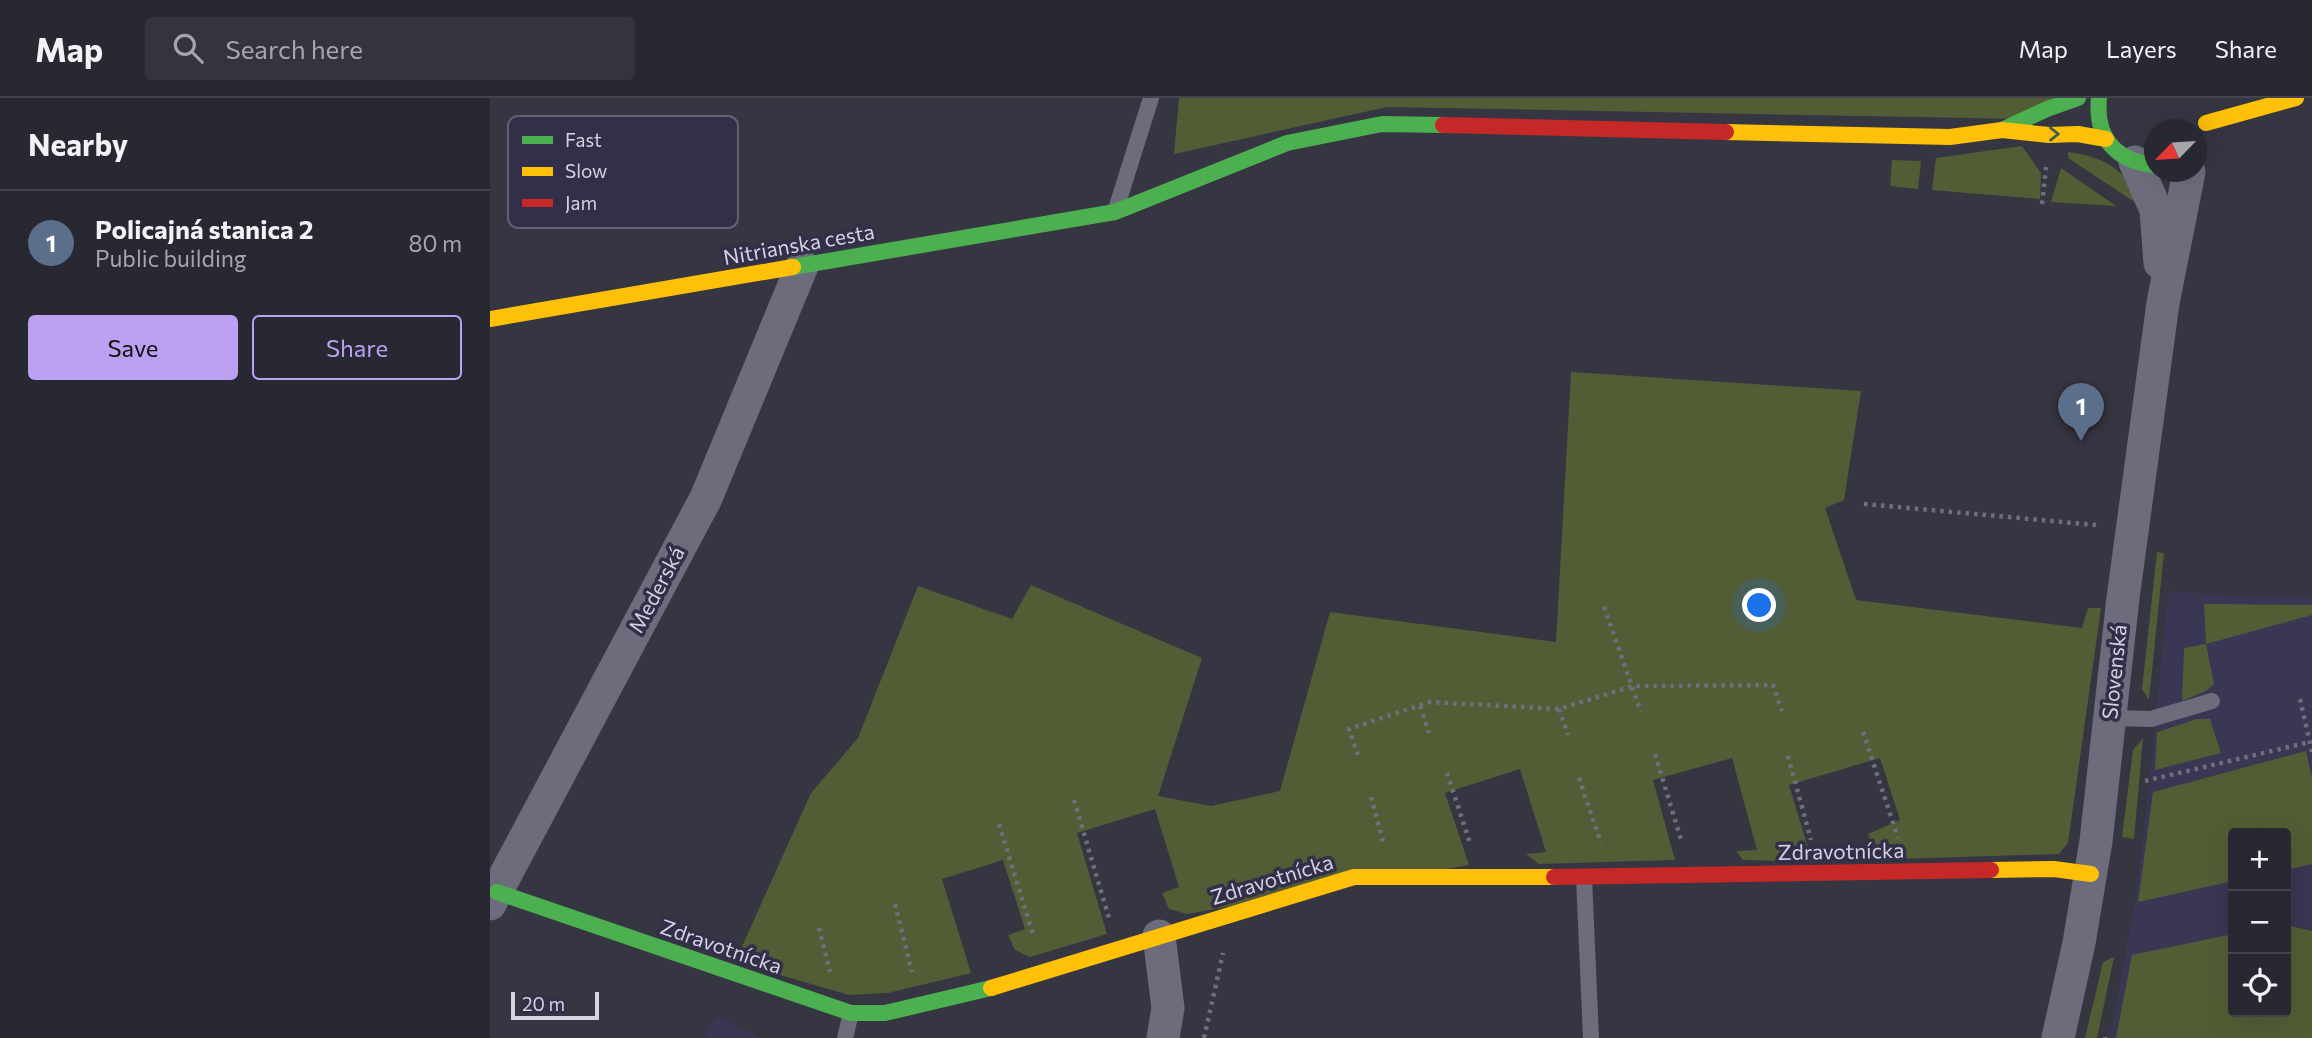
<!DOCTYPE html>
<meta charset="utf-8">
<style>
:root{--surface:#282832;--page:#34343e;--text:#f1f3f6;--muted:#a5a6ac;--line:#44444d;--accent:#bca0f2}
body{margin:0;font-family:Commissioner,sans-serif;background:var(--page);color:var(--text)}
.controls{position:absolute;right:21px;bottom:21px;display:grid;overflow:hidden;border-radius:7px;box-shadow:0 7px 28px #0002}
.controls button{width:63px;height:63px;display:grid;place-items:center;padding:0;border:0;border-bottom:2px solid var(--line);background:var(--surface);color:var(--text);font:35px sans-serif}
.compass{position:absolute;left:1654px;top:21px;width:63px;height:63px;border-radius:50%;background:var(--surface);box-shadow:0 7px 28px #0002;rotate:245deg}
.scale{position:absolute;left:21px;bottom:18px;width:88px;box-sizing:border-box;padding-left:7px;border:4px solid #d4d3e3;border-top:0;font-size:19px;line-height:24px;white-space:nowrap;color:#d4d3e3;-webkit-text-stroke:5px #322f48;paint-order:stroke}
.you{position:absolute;left:1270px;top:508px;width:24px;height:24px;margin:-18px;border:5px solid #fff;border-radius:50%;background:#1a73e8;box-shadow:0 0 0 10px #1a73e833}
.badge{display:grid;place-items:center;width:46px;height:46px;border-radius:50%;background:var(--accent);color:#fff;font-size:23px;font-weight:700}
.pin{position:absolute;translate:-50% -58px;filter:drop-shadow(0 2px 4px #0008)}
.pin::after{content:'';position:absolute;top:37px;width:24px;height:21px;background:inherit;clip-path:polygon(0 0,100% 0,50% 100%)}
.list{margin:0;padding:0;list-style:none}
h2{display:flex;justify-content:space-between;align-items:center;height:91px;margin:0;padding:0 28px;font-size:30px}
h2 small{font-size:23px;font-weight:400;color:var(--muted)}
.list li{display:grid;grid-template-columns:46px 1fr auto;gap:21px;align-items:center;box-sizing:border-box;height:105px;padding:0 28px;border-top:2px solid var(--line)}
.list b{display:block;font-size:26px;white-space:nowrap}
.list p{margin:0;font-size:23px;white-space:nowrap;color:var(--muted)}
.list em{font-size:23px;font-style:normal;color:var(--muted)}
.actions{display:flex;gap:14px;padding:21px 28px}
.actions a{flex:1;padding:16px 0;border:2px solid var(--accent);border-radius:7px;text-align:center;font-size:24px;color:var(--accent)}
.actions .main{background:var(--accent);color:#111}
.icon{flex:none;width:38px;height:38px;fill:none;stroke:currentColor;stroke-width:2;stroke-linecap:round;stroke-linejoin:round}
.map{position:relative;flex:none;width:1822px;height:940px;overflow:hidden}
header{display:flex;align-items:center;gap:42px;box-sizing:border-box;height:98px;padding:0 35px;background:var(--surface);border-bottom:2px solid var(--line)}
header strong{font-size:33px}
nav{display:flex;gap:38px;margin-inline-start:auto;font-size:24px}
.search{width:490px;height:63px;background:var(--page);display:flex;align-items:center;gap:18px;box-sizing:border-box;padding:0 24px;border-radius:7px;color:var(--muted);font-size:26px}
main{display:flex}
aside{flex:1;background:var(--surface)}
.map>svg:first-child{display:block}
.built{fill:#393753;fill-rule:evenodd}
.green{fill:#535d35}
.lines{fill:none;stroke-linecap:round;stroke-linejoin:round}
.path{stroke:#6f6e7b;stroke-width:4.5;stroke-dasharray:3.5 5;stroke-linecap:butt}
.lane{stroke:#6d6c7c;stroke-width:16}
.street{stroke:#6d6c7c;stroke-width:33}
.fast{stroke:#4caf50;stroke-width:16}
.slow{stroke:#ffc107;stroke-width:16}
.jam{stroke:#c62828;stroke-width:16}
.oneway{stroke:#3b5c4b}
.labels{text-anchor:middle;stroke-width:7;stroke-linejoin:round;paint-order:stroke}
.street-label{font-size:21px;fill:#d4d3e3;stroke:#322f48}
.key{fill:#322f48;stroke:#636076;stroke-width:2}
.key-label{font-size:19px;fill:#d4d3e3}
</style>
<header>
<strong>Map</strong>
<div class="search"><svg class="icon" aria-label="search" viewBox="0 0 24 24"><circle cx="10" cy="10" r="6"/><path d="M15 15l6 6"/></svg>Search here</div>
<nav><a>Map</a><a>Layers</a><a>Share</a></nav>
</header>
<main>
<aside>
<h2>Nearby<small></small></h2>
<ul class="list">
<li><span class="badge" style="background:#5c6f8a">1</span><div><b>Policajná stanica 2</b><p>Public building</p></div><em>80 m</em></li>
</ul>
<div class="actions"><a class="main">Save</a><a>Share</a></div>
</aside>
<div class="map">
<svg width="1822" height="940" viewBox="0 0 1822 940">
<rect width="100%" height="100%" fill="#363542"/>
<g class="built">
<path d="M 1678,493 L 1759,499 L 1822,499 L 1822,940 L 1620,940 L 1647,792 L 1662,662 ZM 1743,735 L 1796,735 L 1796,914 L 1743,914 Z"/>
<path d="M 227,918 L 269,940 L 214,940 Z"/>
</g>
<g class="green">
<path d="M 689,0 L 1563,0 L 1533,21 L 897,9 L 684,56 Z"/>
<path d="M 1532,48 L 1551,75 L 1550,101 L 1442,92 L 1446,60 Z"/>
<path d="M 1578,54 C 1616,59 1638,73 1652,109 L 1578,60 Z"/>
<path d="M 1402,62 L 1431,63 L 1428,91 L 1400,88 Z"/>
<path d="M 1571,70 L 1626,108 L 1561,104 Z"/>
<path d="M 1081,274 L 1371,293 L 1354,402 L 1335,410 L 1366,502 L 1592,530 L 1598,510 L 1611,510 L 1578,745 L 1569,756 L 1402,761 L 1384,751 L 1378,736 L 1410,722 L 1390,660 L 1299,687 L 1320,756 L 1333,756 L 1334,749 L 1348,751 L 1338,764 L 1253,762 L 1246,753 L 1267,752 L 1242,660 L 1163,682 L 1185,762 L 1049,766 L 1036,756 L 1056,754 L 1030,671 L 955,695 L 979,767 L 697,816 L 679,811 L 672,795 L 689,789 L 665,711 L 587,735 L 617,836 L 540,859 L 525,852 L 518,837 L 535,831 L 513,762 L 452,781 L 481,875 L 398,895 L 359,897 L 245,864 L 321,695 L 368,640 L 428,488 L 522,521 L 541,487 L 712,560 L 668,698 L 721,708 L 790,693 L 840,514 L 1066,544 Z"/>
<path d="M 1667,454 L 1674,455 L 1659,602 L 1652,591 Z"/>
<path d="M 1714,506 L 1822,507 L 1822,517 L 1716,546 L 1724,586 L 1716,593 L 1692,603 L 1694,550 L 1716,546 Z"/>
<path d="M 1707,621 L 1720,621 L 1731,655 L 1665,672 L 1667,634 Z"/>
<path d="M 1653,640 L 1644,741 L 1632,739 L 1643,652 Z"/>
<path d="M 1816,653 L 1822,680 L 1822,766 L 1796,772 L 1796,735 L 1743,735 L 1743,783 L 1648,804 L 1663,694 Z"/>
<path d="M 1796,827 L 1822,833 L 1822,940 L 1626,940 L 1642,857 L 1743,836 L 1743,914 L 1796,914 Z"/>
<path d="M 1624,859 L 1607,940 L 1595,940 L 1613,864 Z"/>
</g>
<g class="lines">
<g class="path">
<path d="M 1552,106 L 1556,69"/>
<path d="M 1374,406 L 1606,427"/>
<path d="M 1114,509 L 1151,614"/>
<path d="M 1810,601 L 1822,654"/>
<path d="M 930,608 L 939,635"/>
<path d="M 1069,611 L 1078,637"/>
<path d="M 1373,634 L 1408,740"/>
<path d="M 1165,656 L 1192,745"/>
<path d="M 868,657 L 859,631 L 940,604 L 1069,611 L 1143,588 L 1283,587 L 1292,613"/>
<path d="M 1298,658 L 1321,742"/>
<path d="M 957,675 L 980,745"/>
<path d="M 1089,680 L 1111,745"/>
<path d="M 1655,683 L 1820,644"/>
<path d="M 881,699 L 894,747"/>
<path d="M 584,702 L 619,820"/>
<path d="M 509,726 L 544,840"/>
<path d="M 405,806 L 422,874"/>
<path d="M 329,830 L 340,874"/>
<path d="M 1615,939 L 1615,940"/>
<path d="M 714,940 L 733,855"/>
</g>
<g class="lane">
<path d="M 627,108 L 661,0"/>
<path d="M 1620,620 L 1661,621 L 1722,603"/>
<path d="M 1094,779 L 1101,940"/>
<path d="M 355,940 L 361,915"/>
</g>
<g class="street">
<path d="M 1645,64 L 1666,112 L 1670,165"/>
<path d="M 0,806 L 216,400 L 312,168"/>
<path d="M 669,838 L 678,910 L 673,940"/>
<path d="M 1568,940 L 1589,845 L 1606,743 L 1633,500 L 1673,205 L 1699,74"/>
</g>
<g class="fast">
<path d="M 1609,0 C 1605,39 1625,63 1664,67"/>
<path d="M 1514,31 L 1557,11 L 1588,0"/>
<path d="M 303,169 L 625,114 L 797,45 L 892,26 L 953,27"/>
<path d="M 7,794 L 361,915 L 395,915 L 501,890"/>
</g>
<g class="slow">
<path d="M 1716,25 L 1806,0"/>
<path d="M 1236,34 L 1460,39 L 1512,32 L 1559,37 L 1588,36 L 1616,41"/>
<path d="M 0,221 L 303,169"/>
<path d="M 1501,772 L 1564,771 L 1601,776"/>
<path d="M 501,890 L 864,779 L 1064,779"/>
</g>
<g class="jam">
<path d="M 953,27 L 1236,34"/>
<path d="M 1064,779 L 1501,772"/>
</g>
</g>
<defs><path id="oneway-chevron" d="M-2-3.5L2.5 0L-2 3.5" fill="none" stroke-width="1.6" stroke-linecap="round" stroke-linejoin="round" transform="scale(1.75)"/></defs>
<use class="oneway" href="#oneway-chevron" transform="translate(1564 36)"/>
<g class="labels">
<g class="street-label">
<text transform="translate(309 147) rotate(-10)" y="7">Nitrianska cesta</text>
<text transform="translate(167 492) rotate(-62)" y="7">Mederská</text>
<text transform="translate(1625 574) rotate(-84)" y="7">Slovenská</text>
<text transform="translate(1351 754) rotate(-1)" y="7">Zdravotnícka</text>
<text transform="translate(782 782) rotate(-17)" y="7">Zdravotnícka</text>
<text transform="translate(231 849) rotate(19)" y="7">Zdravotnícka</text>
</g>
</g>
<rect x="18" y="18" width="230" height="112" rx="10" class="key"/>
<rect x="32" y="38" width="31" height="8" fill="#4caf50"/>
<rect x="32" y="69" width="31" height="9" fill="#ffc107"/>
<rect x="32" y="101" width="31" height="8" fill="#c62828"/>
<g class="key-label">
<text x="75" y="49">Fast</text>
<text x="75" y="80">Slow</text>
<text x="75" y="112">Jam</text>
</g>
</svg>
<div class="controls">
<button>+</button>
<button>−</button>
<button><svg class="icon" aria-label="locate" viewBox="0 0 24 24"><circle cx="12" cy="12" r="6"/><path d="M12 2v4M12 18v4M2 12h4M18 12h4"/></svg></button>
</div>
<svg class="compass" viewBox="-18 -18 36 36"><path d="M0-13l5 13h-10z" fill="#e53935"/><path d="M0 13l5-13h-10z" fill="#a5a6ac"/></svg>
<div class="scale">20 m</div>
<div class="you"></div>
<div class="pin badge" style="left:1591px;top:343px;background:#5c6f8a">1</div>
</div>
</main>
